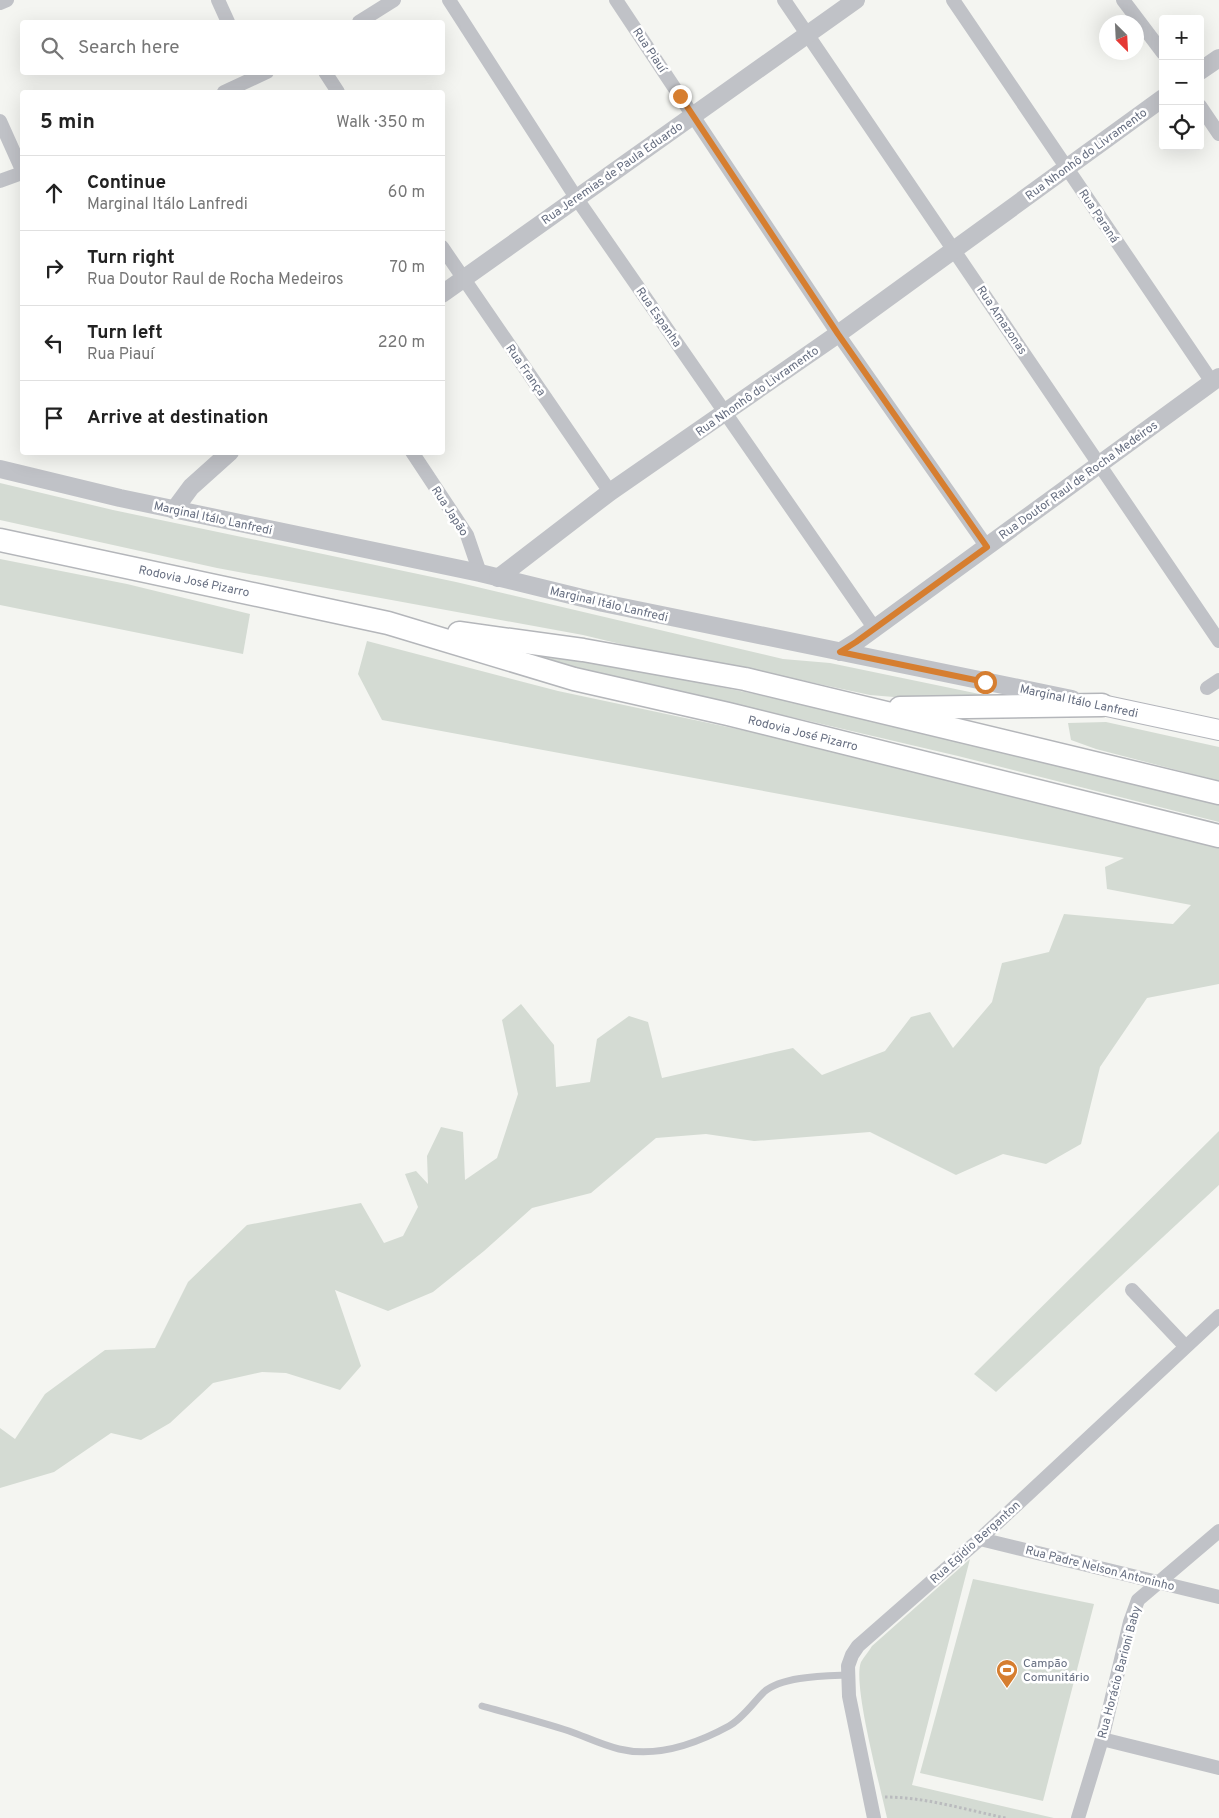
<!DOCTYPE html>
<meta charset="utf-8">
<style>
:root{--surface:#fff;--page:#f6f6f6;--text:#222;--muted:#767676;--line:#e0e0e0}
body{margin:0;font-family:Overpass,sans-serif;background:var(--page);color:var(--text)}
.controls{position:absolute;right:15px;top:15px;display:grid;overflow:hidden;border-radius:5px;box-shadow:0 5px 20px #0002}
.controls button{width:45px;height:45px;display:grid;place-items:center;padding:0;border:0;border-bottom:1px solid var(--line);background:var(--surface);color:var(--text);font:25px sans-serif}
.compass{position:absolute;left:1099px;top:15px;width:45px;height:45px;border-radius:50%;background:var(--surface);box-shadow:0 5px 20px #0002;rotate:156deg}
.stop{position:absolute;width:15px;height:15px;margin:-11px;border:4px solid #d67e30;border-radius:50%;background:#fff}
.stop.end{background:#d67e30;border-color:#fff;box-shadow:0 1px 5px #0008}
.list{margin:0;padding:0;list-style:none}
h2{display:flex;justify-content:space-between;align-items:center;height:65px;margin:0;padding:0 20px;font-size:21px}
h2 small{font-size:16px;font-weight:400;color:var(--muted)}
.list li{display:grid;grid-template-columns:32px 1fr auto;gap:15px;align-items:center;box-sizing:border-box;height:75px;padding:0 20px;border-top:1px solid var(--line)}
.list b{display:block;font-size:19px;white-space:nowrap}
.list p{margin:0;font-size:16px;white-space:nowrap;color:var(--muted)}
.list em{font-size:16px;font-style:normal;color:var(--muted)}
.icon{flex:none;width:28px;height:28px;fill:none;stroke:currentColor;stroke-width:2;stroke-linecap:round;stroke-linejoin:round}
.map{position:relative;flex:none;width:1219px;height:1818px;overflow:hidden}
.search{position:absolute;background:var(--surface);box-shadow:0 5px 20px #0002;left:20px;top:20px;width:425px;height:55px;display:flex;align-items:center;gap:12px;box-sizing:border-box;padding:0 18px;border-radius:5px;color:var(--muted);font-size:19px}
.panel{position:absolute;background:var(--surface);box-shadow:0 5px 20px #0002;left:20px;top:90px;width:425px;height:365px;border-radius:5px}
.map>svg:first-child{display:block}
.green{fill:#d4dbd3}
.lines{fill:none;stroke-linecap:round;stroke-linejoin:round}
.secondary-casing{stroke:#b3b5bb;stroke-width:22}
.primary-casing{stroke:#b4b6ba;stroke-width:25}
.path{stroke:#babbbe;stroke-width:3;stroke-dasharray:2.5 2.5;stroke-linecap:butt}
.service{stroke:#c0c2c7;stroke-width:7}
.minor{stroke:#c0c2c7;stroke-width:14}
.tertiary{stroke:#c0c2c7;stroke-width:18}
.secondary{stroke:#fff;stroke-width:20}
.primary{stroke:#fff;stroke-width:22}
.route{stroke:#d67e30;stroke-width:6}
.labels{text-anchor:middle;stroke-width:5;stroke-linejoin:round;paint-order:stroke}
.street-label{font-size:12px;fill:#666e80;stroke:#fff}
.poi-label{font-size:12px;fill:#666e80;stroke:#fff;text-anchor:start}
</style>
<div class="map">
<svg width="1219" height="1818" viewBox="0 0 1219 1818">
<rect width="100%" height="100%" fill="#f4f5f1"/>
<g class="green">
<path d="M 0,483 L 113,510 L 456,582 L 783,659 L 830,663 L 1018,702 L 965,703 L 870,695 L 744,668 L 662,654 L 583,635 L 217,568 L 0,520 Z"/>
<path d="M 0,559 L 127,584 L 250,614 L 243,654 L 0,605 Z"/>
<path d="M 367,641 L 558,691 L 812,745 L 1219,845 L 1219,984 L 1147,998 L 1100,1067 L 1081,1144 L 1046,1164 L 1003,1154 L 956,1175 L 870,1132 L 754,1141 L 706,1134 L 656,1138 L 591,1193 L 532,1208 L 484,1251 L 433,1292 L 388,1311 L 335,1290 L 361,1366 L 340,1390 L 286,1373 L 262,1372 L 213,1383 L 170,1423 L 141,1440 L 111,1433 L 54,1472 L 0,1488 L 0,1428 L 15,1439 L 45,1394 L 105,1350 L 155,1348 L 188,1282 L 247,1225 L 361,1203 L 384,1243 L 403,1236 L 418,1207 L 405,1174 L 416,1171 L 428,1184 L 427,1156 L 441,1127 L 463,1132 L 465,1180 L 497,1158 L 518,1094 L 502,1020 L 521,1004 L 554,1045 L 556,1087 L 590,1082 L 597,1039 L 629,1016 L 648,1022 L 662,1078 L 793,1048 L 822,1075 L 885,1051 L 911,1017 L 930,1012 L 953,1048 L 992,1002 L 1002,963 L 1049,952 L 1064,914 L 1173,924 L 1191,905 L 1107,889 L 1105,867 L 1124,858 L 382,720 L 358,674 Z"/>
<path d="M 514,651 L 584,659 L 745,692 L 934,733 L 1219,805 L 1219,822 L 958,756 L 796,718 L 635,685 Z"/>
<path d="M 1106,722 L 1219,747 L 1219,781 L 1096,749 L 1071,740 L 1068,723 Z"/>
<path d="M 1219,1131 L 1219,1185 L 996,1392 L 974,1374 Z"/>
<path d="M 970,1559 L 912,1785 L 1054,1818 L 887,1818 C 881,1789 852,1684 861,1662 C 864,1657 869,1651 872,1646 Z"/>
<path d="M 973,1579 L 1094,1604 L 1043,1801 L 920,1773 Z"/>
</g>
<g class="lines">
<g class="secondary-casing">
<path id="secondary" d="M 1102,705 L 1219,730"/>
</g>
<g class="primary-casing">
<g id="primary">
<path d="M 0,540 L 388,623 L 574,679 L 728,714 L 1219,836"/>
<path d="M 459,633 L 583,650 L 745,679 L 1219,793"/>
<path d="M 900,708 L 1102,705"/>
</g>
</g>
<path class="path" d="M 885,1797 C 926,1797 966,1810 1006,1818"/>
<path class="service" d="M 482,1706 C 511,1714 541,1722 569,1731 C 586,1737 602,1745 619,1749 C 656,1758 696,1744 729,1726 C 742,1719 753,1703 764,1692 C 782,1676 825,1676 848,1675"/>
<g class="minor">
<path d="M 218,0 L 228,22"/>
<path d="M 449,0 L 577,199 L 875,629"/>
<path d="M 616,0 L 838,334 L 987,547"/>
<path d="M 784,0 L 1219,641"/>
<path d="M 953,0 L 1212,382"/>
<path d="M 1123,0 L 1163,53"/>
<path d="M 0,3 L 7,0"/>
<path d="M 359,22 L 394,0"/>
<path d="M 325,72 L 338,92"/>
<path d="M 224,92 L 267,72"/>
<path d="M 1200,106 L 1219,134"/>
<path d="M 0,121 L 22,170"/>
<path d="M 0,181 L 22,173"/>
<path d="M 442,247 L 610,492"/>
<path d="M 412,452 L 467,535 L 480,573"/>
<path d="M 1207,688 L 1219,680"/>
<path d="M 1132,1290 L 1185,1346"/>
<path d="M 980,1539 L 1219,1597"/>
<path d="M 1102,1739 L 1219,1768"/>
<path d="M 874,1818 L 849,1696 L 848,1666 L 852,1655 L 858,1646 L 980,1539 L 1219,1316"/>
<path d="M 1078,1818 L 1102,1739 L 1130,1622 L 1138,1600 L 1219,1531"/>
</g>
<g class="tertiary">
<path d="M 1200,71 L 1219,58"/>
<path d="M 442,294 L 856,0"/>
<path d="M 0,469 L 120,498 L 480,573 L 603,603 L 1072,699"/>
<path d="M 174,510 L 191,487 L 230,452"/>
<path d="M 498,578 L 610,492 L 838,334 L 1163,98"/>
<path d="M 840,652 L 856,642 L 1219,377"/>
</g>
<use href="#secondary" class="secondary"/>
<use href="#primary" class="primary"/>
</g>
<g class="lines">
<path class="route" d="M 680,96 L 838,334 L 987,547 L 856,642 L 840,652 L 985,682"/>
</g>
<defs>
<g id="stadium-pin" transform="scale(1.125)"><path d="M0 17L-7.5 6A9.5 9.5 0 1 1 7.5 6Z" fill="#d67e30" stroke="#fff"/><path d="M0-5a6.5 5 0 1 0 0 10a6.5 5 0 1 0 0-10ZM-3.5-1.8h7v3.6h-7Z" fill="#fff"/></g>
</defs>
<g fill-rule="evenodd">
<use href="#stadium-pin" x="1007" y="1670"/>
</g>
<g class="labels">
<g class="street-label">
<text transform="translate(650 50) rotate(56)" y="4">Rua Piauí</text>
<text transform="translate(1086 154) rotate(-36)" y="4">Rua Nhonhô do Livramento</text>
<text transform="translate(612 173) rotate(-35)" y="4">Rua Jeremias de Paula Eduardo</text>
<text transform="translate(1099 216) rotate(56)" y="4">Rua Paraná</text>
<text transform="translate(659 317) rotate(55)" y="4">Rua Espanha</text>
<text transform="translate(1002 320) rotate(56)" y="4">Rua Amazonas</text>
<text transform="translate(526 370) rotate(55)" y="4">Rua França</text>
<text transform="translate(757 391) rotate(-35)" y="4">Rua Nhonhô do Livramento</text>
<text transform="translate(1078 480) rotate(-36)" y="4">Rua Doutor Raul de Rocha Medeiros</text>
<text transform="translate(450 511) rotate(57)" y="4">Rua Japão</text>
<text transform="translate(213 518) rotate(12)" y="4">Marginal Itálo Lanfredi</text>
<text transform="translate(194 581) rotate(12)" y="4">Rodovia José Pizarro</text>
<text transform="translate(609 604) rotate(13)" y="4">Marginal Itálo Lanfredi</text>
<text transform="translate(1079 701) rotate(12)" y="4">Marginal Itálo Lanfredi</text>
<text transform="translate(803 733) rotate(14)" y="4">Rodovia José Pizarro</text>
<text transform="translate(975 1542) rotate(-42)" y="4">Rua Egidio Berganton</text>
<text transform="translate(1100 1568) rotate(14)" y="4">Rua Padre Nelson Antoninho</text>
<text transform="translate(1119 1672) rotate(-75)" y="4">Rua Horácio Barioni Baby</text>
</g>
<g class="poi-label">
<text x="1023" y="1667">Campão<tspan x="1023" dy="14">Comunitário</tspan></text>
</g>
</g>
</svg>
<div class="controls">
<button>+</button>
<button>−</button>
<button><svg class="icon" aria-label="locate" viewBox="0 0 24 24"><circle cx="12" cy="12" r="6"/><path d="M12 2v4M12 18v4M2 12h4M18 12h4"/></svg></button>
</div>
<svg class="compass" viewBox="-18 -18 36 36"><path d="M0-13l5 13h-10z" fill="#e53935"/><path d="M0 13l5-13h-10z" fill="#767676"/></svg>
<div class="stop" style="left:985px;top:682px"></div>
<div class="stop end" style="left:680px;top:96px"></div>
<div class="search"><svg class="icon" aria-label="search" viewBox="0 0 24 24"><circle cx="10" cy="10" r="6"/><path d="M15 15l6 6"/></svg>Search here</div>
<section class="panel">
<h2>5 min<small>Walk · 350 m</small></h2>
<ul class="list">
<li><svg class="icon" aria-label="ahead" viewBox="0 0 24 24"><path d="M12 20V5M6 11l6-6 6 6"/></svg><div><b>Continue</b><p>Marginal Itálo Lanfredi</p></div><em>60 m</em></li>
<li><svg class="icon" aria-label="right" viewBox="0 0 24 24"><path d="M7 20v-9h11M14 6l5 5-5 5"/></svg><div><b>Turn right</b><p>Rua Doutor Raul de Rocha Medeiros</p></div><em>70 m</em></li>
<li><svg class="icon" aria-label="left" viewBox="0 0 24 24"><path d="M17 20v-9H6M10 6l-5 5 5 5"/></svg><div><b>Turn left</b><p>Rua Piauí</p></div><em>220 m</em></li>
<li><svg class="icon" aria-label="arrive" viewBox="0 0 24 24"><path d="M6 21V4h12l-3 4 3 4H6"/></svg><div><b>Arrive at destination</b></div></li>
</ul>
</section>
</div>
